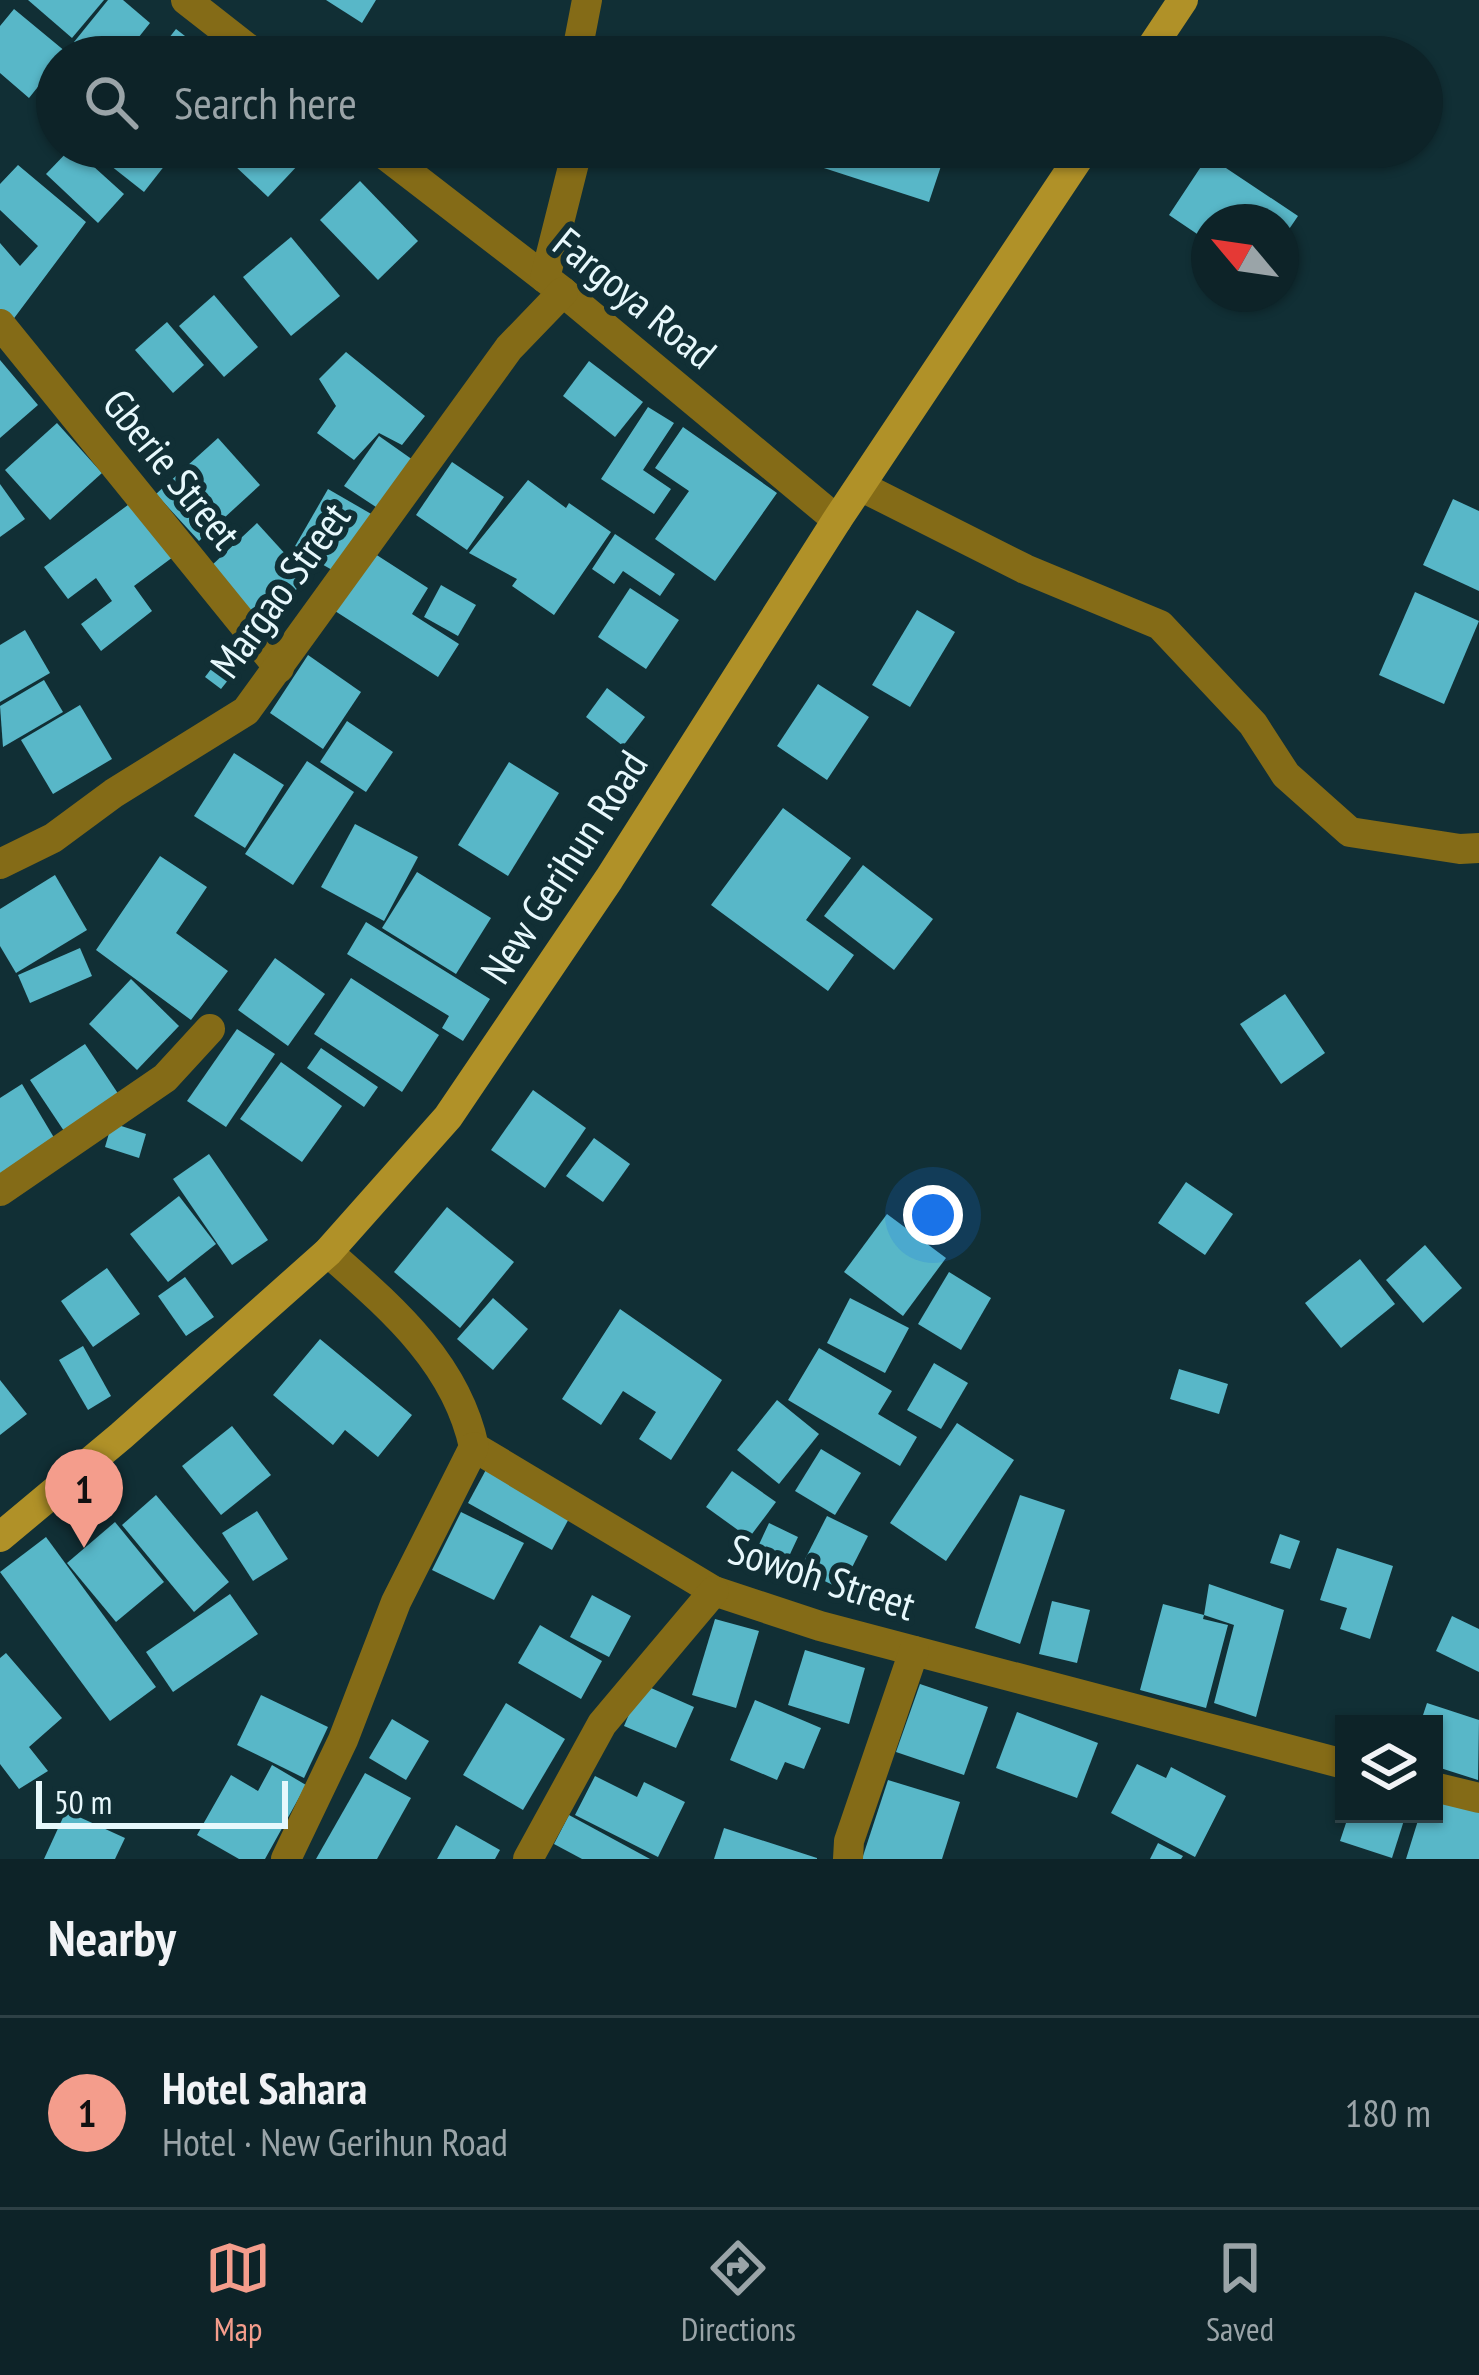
<!DOCTYPE html>
<meta charset="utf-8">
<style>
:root{--surface:#0d2328;--page:#1b2f34;--text:#f1f3f6;--muted:#9aa4a8;--line:#2d4045;--accent:#f49d8c}
body{margin:0;font-family:"PT Sans Narrow",sans-serif;background:var(--page);color:var(--text)}
.controls{position:absolute;right:36px;bottom:36px;display:grid;overflow:hidden;border-radius:0px;box-shadow:0 3px 9px #0004}
.controls button{width:108px;height:108px;display:grid;place-items:center;padding:0;border:0;border-bottom:3px solid var(--line);background:var(--surface);color:var(--text);font:60px sans-serif}
.compass{position:absolute;left:1191px;top:204px;width:108px;height:108px;border-radius:50%;background:var(--surface);box-shadow:0 3px 9px #0004;rotate:299deg}
.scale{position:absolute;left:36px;bottom:30px;width:252px;box-sizing:border-box;padding-left:12px;border:6px solid #e7f8fc;border-top:0;font-size:33px;line-height:42px;white-space:nowrap;color:#e7f8fc;-webkit-text-stroke:9px #112f35;paint-order:stroke}
.you{position:absolute;left:933px;top:1215px;width:42px;height:42px;margin:-30px;border:9px solid #fff;border-radius:50%;background:#1a73e8;box-shadow:0 0 0 18px #1a73e833}
.badge{display:grid;place-items:center;width:78px;height:78px;border-radius:50%;background:var(--accent);color:#111;font-size:39px;font-weight:700}
.pin{position:absolute;translate:-50% -99px;filter:drop-shadow(0 3px 6px #0008)}
.pin::after{content:'';position:absolute;top:63px;width:42px;height:36px;background:inherit;clip-path:polygon(0 0,100% 0,50% 100%)}
.list{margin:0;padding:0;list-style:none}
h2{display:flex;justify-content:space-between;align-items:center;height:156px;margin:0;padding:0 48px;font-size:51px}
h2 small{font-size:39px;font-weight:400;color:var(--muted)}
.list li{display:grid;grid-template-columns:78px 1fr auto;gap:36px;align-items:center;box-sizing:border-box;height:192px;padding:0 48px;border-top:3px solid var(--line)}
.list b{display:block;font-size:45px;white-space:nowrap}
.list p{margin:0;font-size:39px;white-space:nowrap;color:var(--muted)}
.list em{font-size:39px;font-style:normal;color:var(--muted)}
.icon{flex:none;width:66px;height:66px;fill:none;stroke:currentColor;stroke-width:2;stroke-linecap:round;stroke-linejoin:round}
.map{position:relative;flex:none;width:1479px;height:1859px;overflow:hidden}
.search{position:absolute;background:var(--surface);box-shadow:0 3px 9px #0004;left:36px;right:36px;top:36px;height:132px;display:flex;align-items:center;gap:30px;box-sizing:border-box;padding:0 42px;border-radius:66px;color:var(--muted);font-size:45px}
.sheet{height:348px;background:var(--surface)}
nav{display:flex;justify-content:space-around;align-items:center;box-sizing:border-box;height:168px;border-top:3px solid var(--line);background:var(--surface);font-size:33px;color:var(--muted)}
nav a{display:grid;justify-items:center;gap:6px}
nav .on{color:var(--accent)}
.map>svg:first-child{display:block}
.building{fill:#58b7c8}
.lines{fill:none;stroke-linecap:round;stroke-linejoin:round}
.street{stroke:#846b17;stroke-width:30}
.secondary{stroke:#b09128;stroke-width:30}
.labels{text-anchor:middle;stroke-width:12;stroke-linejoin:round;paint-order:stroke}
.street-label{font-size:42px;fill:#e7f8fc;stroke:#112f35}
</style>
<div class="map">
<svg width="1479" height="1859" viewBox="0 0 1479 1859">
<rect width="100%" height="100%" fill="#112f35"/>
<g class="building">
<path d="M 28,0 L 104,0 L 72,38 Z"/>
<path d="M 108,0 L 123,0 L 150,23 L 123,57 L 92,57 L 74,42 Z"/>
<path d="M 326,0 L 376,0 L 362,23 Z"/>
<path d="M 14,9 L 66,52 L 57,57 L 57,63 L 29,98 L 0,73 L 0,26 Z"/>
<path d="M 176,29 L 212,57 L 154,57 Z"/>
<path d="M 72,147 L 124,194 L 98,223 L 46,174 Z"/>
<path d="M 87,147 L 170,147 L 176,151 L 144,192 Z"/>
<path d="M 215,147 L 315,147 L 268,197 Z"/>
<path d="M 943,147 L 947,148 L 929,202 L 762,148 Z"/>
<path d="M 1208,156 L 1298,216 L 1281,241 L 1281,222 L 1209,222 L 1209,242 L 1169,215 Z"/>
<path d="M 18,165 L 86,222 L 12,321 L 0,309 L 0,243 L 20,266 L 38,246 L 0,210 L 0,184 Z"/>
<path d="M 360,181 L 418,241 L 378,280 L 320,220 Z"/>
<path d="M 291,237 L 340,296 L 291,336 L 243,277 Z"/>
<path d="M 214,295 L 258,347 L 224,377 L 179,326 Z"/>
<path d="M 167,322 L 204,365 L 173,393 L 135,350 Z"/>
<path d="M 346,352 L 425,416 L 402,445 L 379,433 L 354,460 L 317,433 L 336,406 L 319,379 Z"/>
<path d="M 0,360 L 38,405 L 0,438 Z"/>
<path d="M 589,361 L 643,402 L 615,437 L 563,396 Z"/>
<path d="M 648,407 L 674,423 L 643,470 L 671,489 L 654,514 L 601,479 Z"/>
<path d="M 57,423 L 102,473 L 50,520 L 5,470 Z"/>
<path d="M 683,427 L 777,493 L 715,581 L 655,539 L 689,491 L 655,468 Z"/>
<path d="M 379,436 L 413,460 L 379,509 L 344,486 Z"/>
<path d="M 218,438 L 260,485 L 199,541 L 156,494 Z"/>
<path d="M 452,462 L 504,497 L 467,550 L 416,515 Z"/>
<path d="M 528,480 L 566,508 L 569,503 L 611,532 L 554,615 L 512,586 L 517,579 L 469,553 Z"/>
<path d="M 0,484 L 25,519 L 0,537 Z"/>
<path d="M 328,489 L 373,515 L 339,574 L 294,548 Z"/>
<path d="M 1453,499 L 1479,511 L 1479,591 L 1423,565 Z"/>
<path d="M 132,502 L 173,557 L 134,586 L 152,611 L 101,651 L 81,624 L 112,601 L 96,578 L 68,599 L 44,567 Z"/>
<path d="M 257,523 L 308,579 L 260,622 L 210,567 Z"/>
<path d="M 615,534 L 675,574 L 660,596 L 623,571 L 614,584 L 592,569 Z"/>
<path d="M 372,552 L 428,588 L 412,614 L 459,644 L 438,677 L 335,611 Z"/>
<path d="M 441,585 L 476,605 L 458,636 L 424,617 Z"/>
<path d="M 630,588 L 679,620 L 646,669 L 598,637 Z"/>
<path d="M 1415,592 L 1479,621 L 1444,704 L 1379,675 Z"/>
<path d="M 917,610 L 955,632 L 910,707 L 872,685 Z"/>
<path d="M 25,630 L 50,673 L 0,702 L 0,645 Z"/>
<path d="M 231,643 L 248,655 L 221,689 L 205,677 Z"/>
<path d="M 308,655 L 361,692 L 323,749 L 270,713 Z"/>
<path d="M 44,680 L 63,712 L 3,747 L 0,706 Z"/>
<path d="M 818,684 L 869,717 L 827,780 L 777,746 Z"/>
<path d="M 607,688 L 645,717 L 623,746 L 586,717 Z"/>
<path d="M 80,705 L 112,759 L 53,794 L 21,740 Z"/>
<path d="M 347,721 L 393,752 L 366,792 L 320,762 Z"/>
<path d="M 234,753 L 284,785 L 245,848 L 194,816 Z"/>
<path d="M 307,761 L 354,792 L 293,885 L 245,854 Z"/>
<path d="M 509,762 L 559,793 L 508,876 L 458,845 Z"/>
<path d="M 783,808 L 851,858 L 806,920 L 854,955 L 828,991 L 711,905 Z"/>
<path d="M 355,824 L 418,857 L 384,921 L 321,887 Z"/>
<path d="M 160,856 L 207,887 L 176,933 L 228,971 L 191,1020 L 96,950 Z"/>
<path d="M 863,865 L 933,919 L 894,970 L 824,916 Z"/>
<path d="M 417,872 L 491,918 L 456,974 L 382,928 Z"/>
<path d="M 55,875 L 87,930 L 16,973 L 0,946 L 0,909 Z"/>
<path d="M 366,922 L 490,999 L 463,1041 L 442,1028 L 449,1016 L 347,954 Z"/>
<path d="M 80,948 L 92,976 L 30,1003 L 18,975 Z"/>
<path d="M 275,958 L 325,994 L 288,1046 L 238,1010 Z"/>
<path d="M 351,978 L 439,1035 L 402,1092 L 314,1034 Z"/>
<path d="M 131,979 L 179,1026 L 137,1070 L 89,1024 Z"/>
<path d="M 1285,994 L 1325,1053 L 1281,1084 L 1240,1024 Z"/>
<path d="M 237,1029 L 275,1054 L 226,1127 L 187,1101 Z"/>
<path d="M 85,1044 L 119,1095 L 64,1131 L 30,1080 Z"/>
<path d="M 321,1048 L 378,1087 L 364,1107 L 307,1068 Z"/>
<path d="M 281,1062 L 342,1106 L 302,1162 L 240,1119 Z"/>
<path d="M 22,1084 L 56,1141 L 0,1175 L 0,1098 Z"/>
<path d="M 533,1090 L 586,1128 L 545,1188 L 491,1150 Z"/>
<path d="M 112,1123 L 146,1134 L 139,1158 L 105,1147 Z"/>
<path d="M 594,1138 L 630,1164 L 603,1202 L 566,1176 Z"/>
<path d="M 209,1154 L 268,1240 L 232,1265 L 173,1179 Z"/>
<path d="M 1186,1182 L 1233,1214 L 1205,1255 L 1158,1223 Z"/>
<path d="M 179,1196 L 216,1244 L 168,1282 L 130,1234 Z"/>
<path d="M 447,1207 L 514,1262 L 460,1328 L 394,1272 Z"/>
<path d="M 887,1214 L 946,1258 L 903,1316 L 844,1272 Z"/>
<path d="M 1425,1245 L 1462,1288 L 1423,1323 L 1386,1280 Z"/>
<path d="M 1360,1259 L 1395,1304 L 1341,1348 L 1305,1303 Z"/>
<path d="M 107,1268 L 140,1314 L 93,1347 L 61,1301 Z"/>
<path d="M 949,1272 L 991,1298 L 961,1350 L 918,1324 Z"/>
<path d="M 185,1277 L 214,1317 L 186,1336 L 158,1296 Z"/>
<path d="M 493,1298 L 528,1329 L 493,1370 L 457,1339 Z"/>
<path d="M 850,1298 L 909,1328 L 885,1373 L 827,1343 Z"/>
<path d="M 620,1309 L 722,1380 L 671,1460 L 639,1439 L 656,1412 L 623,1391 L 601,1425 L 562,1399 Z"/>
<path d="M 320,1339 L 412,1415 L 378,1457 L 345,1430 L 333,1445 L 273,1395 Z"/>
<path d="M 83,1346 L 111,1396 L 88,1410 L 59,1360 Z"/>
<path d="M 819,1348 L 892,1391 L 878,1414 L 917,1437 L 900,1466 L 788,1400 Z"/>
<path d="M 934,1363 L 968,1383 L 941,1429 L 907,1410 Z"/>
<path d="M 1179,1369 L 1228,1384 L 1219,1414 L 1170,1399 Z"/>
<path d="M 0,1380 L 27,1414 L 0,1435 Z"/>
<path d="M 777,1400 L 819,1434 L 779,1484 L 737,1450 Z"/>
<path d="M 957,1423 L 1014,1460 L 946,1561 L 890,1523 Z"/>
<path d="M 232,1426 L 271,1475 L 221,1515 L 182,1466 Z"/>
<path d="M 821,1449 L 861,1473 L 835,1515 L 795,1491 Z"/>
<path d="M 488,1466 L 572,1513 L 552,1550 L 468,1503 Z"/>
<path d="M 732,1471 L 776,1502 L 749,1538 L 706,1507 Z"/>
<path d="M 156,1495 L 229,1582 L 194,1612 L 122,1525 Z"/>
<path d="M 1020,1495 L 1065,1510 L 1020,1644 L 975,1628 Z"/>
<path d="M 257,1511 L 288,1559 L 253,1581 L 222,1533 Z"/>
<path d="M 461,1512 L 524,1543 L 494,1600 L 432,1570 Z"/>
<path d="M 827,1516 L 868,1536 L 841,1589 L 800,1569 Z"/>
<path d="M 115,1522 L 164,1582 L 116,1622 L 67,1563 Z"/>
<path d="M 769,1523 L 798,1537 L 784,1567 L 755,1553 Z"/>
<path d="M 1280,1534 L 1300,1541 L 1290,1569 L 1270,1563 Z"/>
<path d="M 46,1537 L 156,1687 L 110,1721 L 0,1572 Z"/>
<path d="M 1337,1548 L 1393,1566 L 1370,1639 L 1340,1629 L 1347,1608 L 1320,1600 Z"/>
<path d="M 1209,1584 L 1284,1610 L 1256,1717 L 1214,1703 L 1234,1625 L 1204,1615 L 1203,1619 L 1228,1625 L 1206,1708 L 1140,1690 L 1163,1604 L 1204,1615 Z"/>
<path d="M 230,1594 L 258,1634 L 173,1692 L 146,1652 Z"/>
<path d="M 592,1595 L 631,1616 L 609,1657 L 570,1637 Z"/>
<path d="M 1052,1601 L 1090,1610 L 1077,1663 L 1039,1654 Z"/>
<path d="M 1452,1616 L 1479,1629 L 1479,1672 L 1436,1651 Z"/>
<path d="M 715,1619 L 759,1631 L 736,1708 L 692,1695 Z"/>
<path d="M 540,1625 L 602,1661 L 581,1699 L 518,1663 Z"/>
<path d="M 805,1650 L 865,1668 L 849,1724 L 788,1705 Z"/>
<path d="M 6,1653 L 62,1718 L 29,1747 L 48,1771 L 19,1789 L 0,1764 L 0,1658 Z"/>
<path d="M 642,1684 L 694,1707 L 676,1748 L 624,1726 Z"/>
<path d="M 920,1684 L 988,1707 L 964,1775 L 896,1752 Z"/>
<path d="M 261,1695 L 328,1727 L 304,1778 L 237,1745 Z"/>
<path d="M 755,1700 L 821,1728 L 804,1769 L 785,1762 L 777,1780 L 730,1760 Z"/>
<path d="M 506,1703 L 565,1739 L 523,1810 L 463,1775 Z"/>
<path d="M 1427,1703 L 1479,1720 L 1478,1780 L 1434,1766 L 1434,1724 L 1420,1724 Z"/>
<path d="M 1017,1712 L 1098,1743 L 1077,1798 L 996,1768 Z"/>
<path d="M 392,1719 L 429,1741 L 406,1780 L 369,1758 Z"/>
<path d="M 1137,1764 L 1166,1778 L 1171,1767 L 1226,1796 L 1195,1857 L 1111,1813 Z"/>
<path d="M 272,1765 L 306,1785 L 265,1859 L 239,1859 L 197,1835 L 231,1775 L 258,1791 Z"/>
<path d="M 365,1773 L 411,1798 L 377,1859 L 316,1859 Z"/>
<path d="M 595,1776 L 637,1797 L 644,1782 L 685,1802 L 658,1857 L 575,1815 Z"/>
<path d="M 888,1780 L 960,1802 L 942,1859 L 862,1859 Z"/>
<path d="M 1434,1798 L 1479,1811 L 1479,1859 L 1406,1859 L 1420,1814 L 1434,1814 Z"/>
<path d="M 66,1811 L 125,1838 L 115,1859 L 44,1859 Z"/>
<path d="M 1349,1814 L 1406,1814 L 1392,1858 L 1340,1841 Z"/>
<path d="M 569,1815 L 650,1859 L 582,1859 L 554,1844 Z"/>
<path d="M 456,1825 L 500,1850 L 495,1859 L 437,1859 Z"/>
<path d="M 724,1828 L 817,1858 L 817,1859 L 714,1859 Z"/>
<path d="M 1158,1843 L 1183,1856 L 1181,1859 L 1150,1859 Z"/>
</g>
<g class="lines">
<g class="street">
<path d="M 186,0 L 259,57"/>
<path d="M 576,57 L 587,0"/>
<path d="M 375,147 L 563,292 L 837,520"/>
<path d="M 545,278 L 578,147"/>
<path d="M 0,324 L 279,668"/>
<path d="M 862,487 L 1025,569 L 1160,625 L 1253,724 L 1286,775 L 1350,832 L 1460,849 L 1479,848"/>
<path d="M 0,864 L 53,838 L 114,793 L 246,711 L 509,348 L 563,292"/>
<path d="M 0,1191 L 165,1078 L 210,1029"/>
<path d="M 328,1252 C 390,1307 456,1362 474,1447 L 714,1591 L 820,1626 L 1344,1764"/>
<path d="M 1434,1787 L 1479,1798"/>
<path d="M 286,1859 L 343,1740 L 396,1602 L 474,1447"/>
<path d="M 528,1859 L 602,1724 L 714,1591"/>
<path d="M 848,1859 L 849,1841 L 914,1651"/>
</g>
<g class="secondary">
<path d="M 1145,57 L 1183,0"/>
<path d="M 0,1537 L 121,1436 L 328,1252 L 448,1117 L 609,879 L 837,520 L 1086,147"/>
</g>
</g>
<g class="labels">
<g class="street-label">
<text transform="translate(635 298) rotate(39)" y="15">Fargoya Road</text>
<text transform="translate(172 469) rotate(51)" y="15">Gberie Street</text>
<text transform="translate(280 590) rotate(-54)" y="15">Margao Street</text>
<text transform="translate(564 867) rotate(-57)" y="15">New Gerihun Road</text>
<text transform="translate(822 1577) rotate(18)" y="15">Sowoh Street</text>
</g>
</g>
</svg>
<div class="controls">
<button><svg class="icon" aria-label="layers" viewBox="0 0 24 24"><path d="M12 4l9 5-9 5-9-5zM3 14l9 5 9-5"/></svg></button>
</div>
<svg class="compass" viewBox="-18 -18 36 36"><path d="M0-13l5 13h-10z" fill="#e53935"/><path d="M0 13l5-13h-10z" fill="#9aa4a8"/></svg>
<div class="scale">50 m</div>
<div class="you"></div>
<div class="pin badge" style="left:84px;top:1548px">1</div>
<div class="search"><svg class="icon" aria-label="search" viewBox="0 0 24 24"><circle cx="10" cy="10" r="6"/><path d="M15 15l6 6"/></svg>Search here</div>
</div>
<section class="sheet">
<h2>Nearby<small></small></h2>
<ul class="list">
<li><span class="badge">1</span><div><b>Hotel Sahara</b><p>Hotel · New Gerihun Road</p></div><em>180 m</em></li>
</ul>
</section>
<nav>
<a class="on"><svg class="icon" aria-label="map" viewBox="0 0 24 24"><path d="M3 6l6-2 6 2 6-2v14l-6 2-6-2-6 2zM9 4v14M15 6v14"/></svg>Map</a>
<a><svg class="icon" aria-label="directions" viewBox="0 0 24 24"><path d="M12 3l9 9-9 9-9-9zM9 14v-3h6M13 9l2 2-2 2"/></svg>Directions</a>
<a><svg class="icon" aria-label="saved" viewBox="0 0 24 24"><path d="M7 4h10v16l-5-4-5 4z"/></svg>Saved</a>
</nav>
